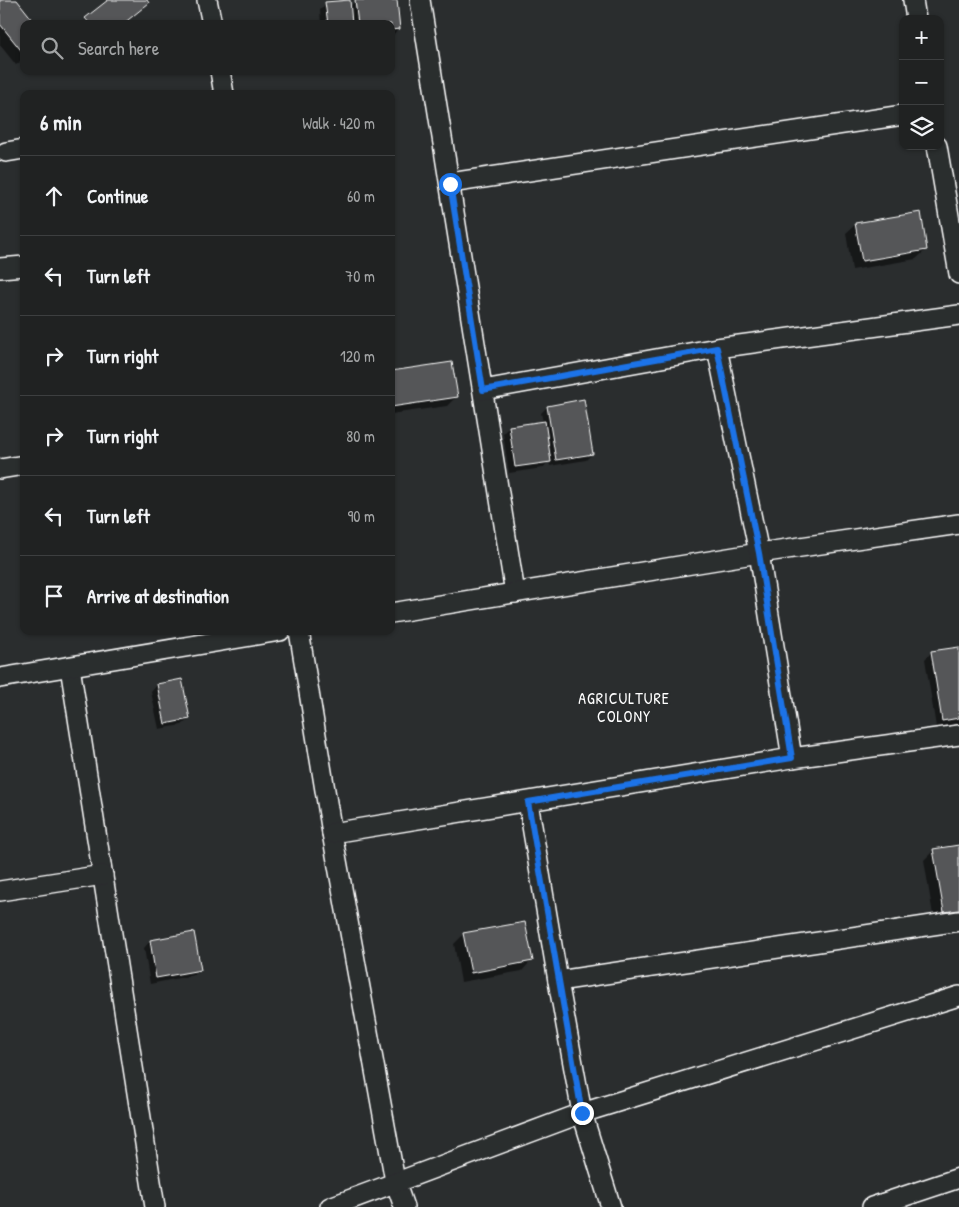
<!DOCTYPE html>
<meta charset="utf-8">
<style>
:root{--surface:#202222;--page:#2d2f2f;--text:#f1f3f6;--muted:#a2a4a5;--line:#3d3f40}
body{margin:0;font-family:"Patrick Hand",sans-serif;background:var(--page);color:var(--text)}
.controls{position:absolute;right:15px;top:15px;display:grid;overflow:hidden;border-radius:10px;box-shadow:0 1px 4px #0004}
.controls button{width:45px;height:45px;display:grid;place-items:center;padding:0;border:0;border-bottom:1px solid var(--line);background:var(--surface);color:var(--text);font:25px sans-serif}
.stop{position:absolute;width:15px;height:15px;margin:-11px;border:4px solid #1a73e8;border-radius:50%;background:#fff}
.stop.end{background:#1a73e8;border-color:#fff;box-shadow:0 1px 5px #0008}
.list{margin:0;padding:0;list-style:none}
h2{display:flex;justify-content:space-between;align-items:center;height:65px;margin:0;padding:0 20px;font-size:21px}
h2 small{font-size:16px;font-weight:400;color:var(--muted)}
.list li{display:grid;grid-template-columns:32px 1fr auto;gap:15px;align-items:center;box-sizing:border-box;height:80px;padding:0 20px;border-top:1px solid var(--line)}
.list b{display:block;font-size:19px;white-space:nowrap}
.list em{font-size:16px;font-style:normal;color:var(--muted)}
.icon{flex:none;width:28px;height:28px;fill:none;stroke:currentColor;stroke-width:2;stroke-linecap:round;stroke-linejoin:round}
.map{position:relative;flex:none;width:959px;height:1207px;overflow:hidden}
.search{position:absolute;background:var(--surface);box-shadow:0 1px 4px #0004;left:20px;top:20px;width:375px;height:55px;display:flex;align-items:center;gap:12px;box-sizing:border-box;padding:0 18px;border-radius:10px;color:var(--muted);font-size:19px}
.panel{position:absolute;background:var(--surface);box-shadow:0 1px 4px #0004;left:20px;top:90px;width:375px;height:545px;border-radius:10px}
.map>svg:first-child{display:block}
.shadow{fill:#0007}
.building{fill:#555758;stroke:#fff}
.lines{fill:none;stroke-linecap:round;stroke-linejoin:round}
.minor-casing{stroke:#fff;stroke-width:22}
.minor{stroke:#2a2d2e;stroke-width:19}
.route{stroke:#1a73e8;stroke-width:6}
.labels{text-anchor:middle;stroke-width:4.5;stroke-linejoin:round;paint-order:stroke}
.neighbourhood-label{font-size:16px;letter-spacing:1px;fill:#fff;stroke:#2a2d2e}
</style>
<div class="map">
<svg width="959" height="1207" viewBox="0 0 959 1207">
<rect width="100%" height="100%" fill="#2a2d2e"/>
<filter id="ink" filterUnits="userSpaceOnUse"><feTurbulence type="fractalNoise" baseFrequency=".02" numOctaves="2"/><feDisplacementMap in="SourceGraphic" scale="10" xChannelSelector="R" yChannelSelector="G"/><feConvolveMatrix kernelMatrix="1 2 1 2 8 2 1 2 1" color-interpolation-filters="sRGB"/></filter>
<g filter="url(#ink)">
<g class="shadow">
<path d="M 0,0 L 16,0 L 24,24 L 24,59 L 16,65 L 0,45 Z"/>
<path d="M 111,0 L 145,0 L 148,3 L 123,24 L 81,24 Z"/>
<path d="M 396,0 L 399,28 L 393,35 L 391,35 L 391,24 L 321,24 L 320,10 L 326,4 L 349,7 L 356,1 Z"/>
<path d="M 856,224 L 926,250 L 916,259 L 852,270 L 846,233 Z"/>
<path d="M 391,372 L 456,397 L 447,406 L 391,414 Z"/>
<path d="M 547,407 L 592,454 L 586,460 L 550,466 L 549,461 L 543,468 L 509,473 L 503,433 L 509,427 L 543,422 L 541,413 Z"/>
<path d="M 959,651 L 959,723 L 936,727 L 925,659 L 931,653 Z"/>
<path d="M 181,681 L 189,719 L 182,725 L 159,729 L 151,692 L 157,685 Z"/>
<path d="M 959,846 L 959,917 L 934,921 L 924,860 L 934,850 Z"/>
<path d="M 193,933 L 200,969 L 194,975 L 150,984 L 144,948 L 150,941 Z"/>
<path d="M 464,934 L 531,961 L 522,971 L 461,982 L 454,944 Z"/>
</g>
<g class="building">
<path d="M 0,0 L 17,0 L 36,24 L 24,24 L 24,54 L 0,24 Z"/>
<path d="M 108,0 L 147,0 L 149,3 L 123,24 L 90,24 L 85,18 Z"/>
<path d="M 350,0 L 352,24 L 328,24 L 325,2 Z"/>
<path d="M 355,0 L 397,0 L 400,29 L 391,30 L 391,24 L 358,24 Z"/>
<path d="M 921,212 L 927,250 L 862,261 L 855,223 Z"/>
<path d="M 452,362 L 458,397 L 391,407 L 391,371 Z"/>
<path d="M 584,399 L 593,454 L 556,460 L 547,406 Z"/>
<path d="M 545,421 L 551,462 L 515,467 L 509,426 Z"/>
<path d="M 959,647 L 959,718 L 942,721 L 931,651 Z"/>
<path d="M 182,679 L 190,719 L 165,724 L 157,684 Z"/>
<path d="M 959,845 L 959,910 L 944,912 L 933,849 Z"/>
<path d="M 525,922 L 533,961 L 471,973 L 463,933 Z"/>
<path d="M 194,932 L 201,970 L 156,978 L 150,940 Z"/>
</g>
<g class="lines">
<g class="minor-casing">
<g id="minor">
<path d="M 207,0 L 212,24"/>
<path d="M 420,0 L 515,593"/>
<path d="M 913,0 L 916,19"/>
<path d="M 220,71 L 224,94"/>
<path d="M 937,146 L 959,274"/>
<path d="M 6,152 L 24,149"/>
<path d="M 450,183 L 903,115"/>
<path d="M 0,268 L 24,266"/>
<path d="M 483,390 L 717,348"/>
<path d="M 0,469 L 24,465"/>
<path d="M 391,613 L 759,553 L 959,524"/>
<path d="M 299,631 L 332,833 L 395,1181 L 404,1207"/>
<path d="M 70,667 L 155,1207"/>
<path d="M 0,678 L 280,631"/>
<path d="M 792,758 L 759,553 L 717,348 L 959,315"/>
<path d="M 528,802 L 558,981 L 959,921"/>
<path d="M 332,833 L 792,758 L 959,735"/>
<path d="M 0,891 L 103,875"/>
<path d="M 558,981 L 582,1113 L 611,1207"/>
<path d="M 330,1207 L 582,1113 L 959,996"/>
<path d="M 872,1207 L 959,1178"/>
</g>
</g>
<use href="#minor" class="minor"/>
</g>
</g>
<g class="lines" filter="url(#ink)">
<path class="route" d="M 450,184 L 483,390 L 717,348 L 759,553 L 792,758 L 528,802 L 582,1113"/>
</g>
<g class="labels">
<g class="neighbourhood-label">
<text x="624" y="704">AGRICULTURE<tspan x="624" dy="18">COLONY</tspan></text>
</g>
</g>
</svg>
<div class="controls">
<button>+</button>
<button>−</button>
<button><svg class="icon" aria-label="layers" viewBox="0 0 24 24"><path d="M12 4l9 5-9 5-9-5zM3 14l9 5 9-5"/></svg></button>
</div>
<div class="stop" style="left:450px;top:184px"></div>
<div class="stop end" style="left:582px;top:1113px"></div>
<div class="search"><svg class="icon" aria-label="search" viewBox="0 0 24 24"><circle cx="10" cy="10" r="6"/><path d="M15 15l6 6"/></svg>Search here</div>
<section class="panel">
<h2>6 min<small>Walk · 420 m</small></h2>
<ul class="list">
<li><svg class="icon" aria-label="ahead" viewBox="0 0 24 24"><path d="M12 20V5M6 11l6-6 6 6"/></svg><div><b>Continue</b></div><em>60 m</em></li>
<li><svg class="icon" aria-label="left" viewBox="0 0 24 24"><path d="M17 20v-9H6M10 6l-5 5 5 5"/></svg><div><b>Turn left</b></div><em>70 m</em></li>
<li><svg class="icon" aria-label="right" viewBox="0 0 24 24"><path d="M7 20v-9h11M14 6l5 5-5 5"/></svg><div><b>Turn right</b></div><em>120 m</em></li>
<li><svg class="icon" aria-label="right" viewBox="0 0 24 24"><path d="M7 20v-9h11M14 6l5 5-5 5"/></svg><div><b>Turn right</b></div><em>80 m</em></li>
<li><svg class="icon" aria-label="left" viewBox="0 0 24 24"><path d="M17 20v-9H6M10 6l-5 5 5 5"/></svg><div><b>Turn left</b></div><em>90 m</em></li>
<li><svg class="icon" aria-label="arrive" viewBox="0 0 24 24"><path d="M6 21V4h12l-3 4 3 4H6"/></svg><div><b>Arrive at destination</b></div></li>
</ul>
</section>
</div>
